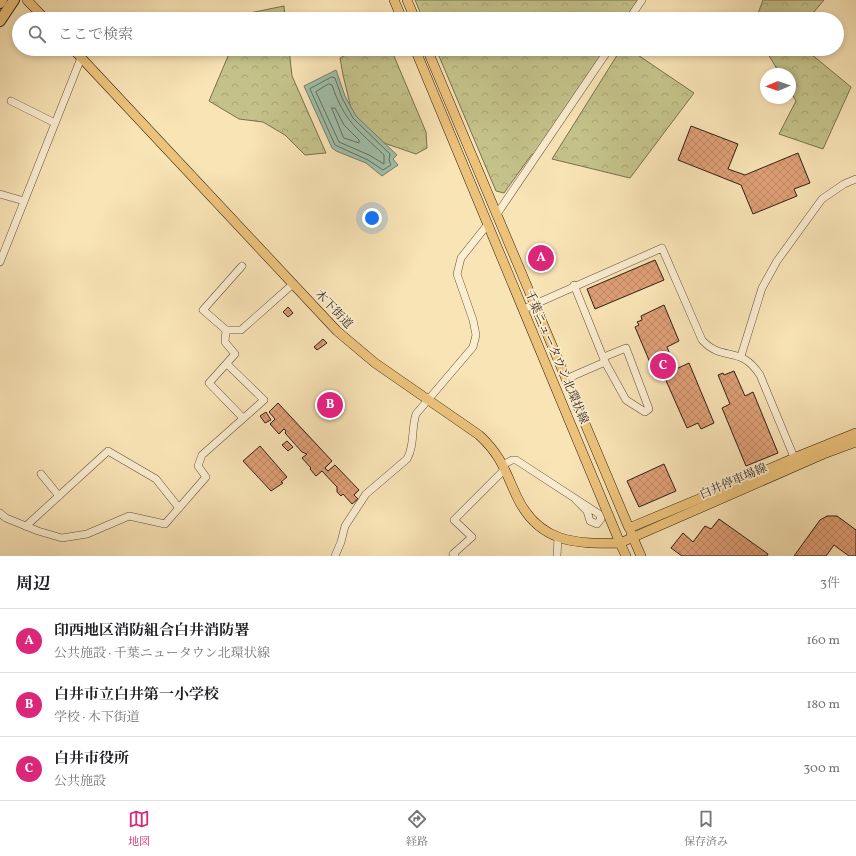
<!DOCTYPE html>
<html lang="ja">
<meta charset="utf-8">
<style>
:root{--surface:#fff;--page:#f2f2f2;--text:#202124;--muted:#757577;--line:#e0e0e0;--accent:#db2777}
body{margin:0;font-family:Vollkorn,"Noto Serif JP",serif;background:var(--page);color:var(--text)}
.compass{position:absolute;left:760px;top:68px;width:36px;height:36px;border-radius:50%;background:var(--surface);box-shadow:0 2px 6px #0003;rotate:268deg}
.you{position:absolute;left:372px;top:218px;width:14px;height:14px;margin:-10px;border:3px solid #fff;border-radius:50%;background:#1a73e8;box-shadow:0 0 0 6px #1a73e833}
.badge{display:grid;place-items:center;width:26px;height:26px;border-radius:50%;background:var(--accent);color:#fff;font-size:13px;font-weight:700}
.pin{position:absolute;translate:-50% -50%;border:2px solid #fff;box-shadow:0 1px 4px #0006}
.list{margin:0;padding:0;list-style:none}
h2{display:flex;justify-content:space-between;align-items:center;height:52px;margin:0;padding:0 16px;font-size:17px}
h2 small{font-size:13px;font-weight:400;color:var(--muted)}
.list li{display:grid;grid-template-columns:26px 1fr auto;gap:12px;align-items:center;box-sizing:border-box;height:64px;padding:0 16px;border-top:1px solid var(--line)}
.list b{display:block;font-size:15px;white-space:nowrap}
.list p{margin:0;font-size:13px;white-space:nowrap;color:var(--muted)}
.list em{font-size:13px;font-style:normal;color:var(--muted)}
.icon{flex:none;width:22px;height:22px;fill:none;stroke:currentColor;stroke-width:2;stroke-linecap:round;stroke-linejoin:round}
.map{position:relative;flex:none;width:856px;height:556px;overflow:hidden}
.search{position:absolute;background:var(--surface);box-shadow:0 2px 6px #0003;left:12px;right:12px;top:12px;height:44px;display:flex;align-items:center;gap:10px;box-sizing:border-box;padding:0 14px;border-radius:22px;color:var(--muted);font-size:15px}
.sheet{height:244px;background:var(--surface)}
nav{display:flex;justify-content:space-around;align-items:center;box-sizing:border-box;height:56px;border-top:1px solid var(--line);background:var(--surface);font-size:11px;color:var(--muted)}
nav a{display:grid;justify-items:center;gap:2px}
nav .on{color:var(--accent)}
.map>svg:first-child{display:block}
.forest{fill:url(#forest-crowns);stroke:#78704f}
.water{fill:#9fbfa9;stroke:#717f6d}
.lines{fill:none;stroke-linecap:round;stroke-linejoin:round}
.shore{stroke:#666f5e;stroke-width:1}
.building{fill:url(#building-cross-hatch);stroke:#2d1f14}
.minor-casing{stroke:#60503c;stroke-width:8}
.major-casing{stroke:#2d1f14;stroke-width:10}
.highway-casing{stroke:#2d1f14;stroke-width:12}
.minor{stroke:#fbedd0;stroke-width:7}
.major{stroke:#ecc27b;stroke-width:9}
.highway{stroke:#ecc27b;stroke-width:10}
.labels{text-anchor:middle;stroke-width:3.5;stroke-linejoin:round;paint-order:stroke}
.street-label{font-size:12px;fill:#2d1f14;stroke:#fbedd0}
</style>
<div class="map">
<svg width="856" height="556" viewBox="0 0 856 556">
<defs>
<pattern id="forest-crowns" width="20" height="18" patternUnits="userSpaceOnUse"><rect width="20" height="18" fill="#c4c28a"/><path d="M2 6a3 3 0 1 1 6 0M12 15a3 3 0 1 1 6 0" fill="none" stroke="#a9a676"/></pattern>
<pattern id="building-cross-hatch" width="8" height="8" patternUnits="userSpaceOnUse"><rect width="8" height="8" fill="#e09f77"/><path d="M0 0l8 8M0 8l8-8" fill="none" stroke="#c08866"/></pattern>
</defs>
<rect width="100%" height="100%" fill="#f9e4b6"/>
<filter id="stains"><feTurbulence type="fractalNoise" baseFrequency=".005" numOctaves="4"/><feColorMatrix values="0 0 0 0 .2 0 0 0 0 .09 0 0 0 0 .02 0 0 0 .5 -.17"/></filter>
<radialGradient id="worn" r=".72"><stop offset=".6" stop-color="#630" stop-opacity="0"/><stop offset="1" stop-color="#630" stop-opacity=".3"/></radialGradient>
<g class="forest">
<path d="M 415,0 L 638,0 L 625,19 L 423,19 Z"/>
<path d="M 763,0 L 824,0 L 808,19 L 756,19 Z"/>
<path d="M 284,6 L 285,19 L 231,19 L 230,17 Z"/>
<path d="M 231,49 L 289,49 L 292,76 L 326,153 L 305,155 L 285,135 L 263,122 L 239,119 L 209,101 Z"/>
<path d="M 391,49 L 426,132 L 427,148 L 416,154 L 384,143 L 355,125 L 343,75 L 340,58 L 354,50 Z"/>
<path d="M 436,49 L 605,49 L 534,155 L 532,154 L 504,193 L 496,191 Z"/>
<path d="M 621,49 L 629,49 L 694,93 L 630,178 L 552,159 Z"/>
<path d="M 765,49 L 805,49 L 851,87 L 823,149 L 779,134 L 796,101 L 790,90 L 790,74 L 780,74 Z"/>
</g>
<path class="water" d="M 336,70 L 345,96 L 356,116 L 397,155 L 393,159 L 398,165 L 382,176 L 366,163 L 336,151 L 332,148 L 304,86 Z"/>
<g class="lines">
<g class="shore">
<path d="M 332,77 L 335,78 L 342,98 L 353,118 L 390,154 L 389,160 L 391,165 L 383,170 L 368,160 L 335,145 L 310,89 Z"/>
<path d="M 329,84 L 332,85 C 344,121 358,130 384,155 L 384,164 L 369,155 L 339,142 L 316,92 Z"/>
<path d="M 332,108 L 335,108 L 344,125 L 359,140 L 359,143 L 344,138 Z"/>
</g>
</g>
<g class="building">
<path d="M 691,126 L 738,144 L 728,169 L 745,175 L 798,153 L 810,183 L 794,189 L 797,196 L 753,214 L 741,185 L 678,160 Z"/>
<path d="M 655,260 L 664,280 L 595,309 L 587,289 Z"/>
<path d="M 664,305 L 679,341 L 667,347 L 676,369 L 689,363 L 714,423 L 701,429 L 698,423 L 687,428 L 664,376 L 657,379 L 635,327 L 639,325 L 637,322 L 642,320 L 641,316 Z"/>
<path d="M 288,307 L 293,313 L 288,317 L 283,312 Z"/>
<path d="M 323,339 L 327,343 L 317,350 L 314,347 Z"/>
<path d="M 734,371 L 745,396 L 753,392 L 778,453 L 746,466 L 722,408 L 730,404 L 718,375 L 723,373 L 724,375 Z"/>
<path d="M 278,403 L 332,461 L 325,468 L 328,471 L 335,465 L 359,490 L 354,495 L 358,499 L 352,504 L 343,494 L 341,496 L 337,492 L 337,487 L 322,471 L 316,476 L 310,469 L 311,468 L 302,458 L 307,454 L 302,452 L 285,433 L 286,431 L 284,429 L 279,434 L 270,424 L 275,419 L 269,412 Z"/>
<path d="M 266,412 L 271,420 L 265,423 L 260,416 Z"/>
<path d="M 287,441 L 293,447 L 288,451 L 282,445 Z"/>
<path d="M 260,446 L 287,477 L 281,482 L 283,483 L 271,491 L 243,461 Z"/>
<path d="M 664,464 L 676,491 L 639,507 L 627,481 Z"/>
<path d="M 827,516 L 837,516 L 856,530 L 856,556 L 849,556 L 834,545 L 826,556 L 794,556 L 820,520 Z"/>
<path d="M 719,519 L 768,554 L 767,556 L 682,556 L 671,548 L 683,533 L 693,542 L 705,526 L 711,529 Z"/>
</g>
<g class="lines">
<g class="minor-casing">
<g id="minor">
<path d="M 629,19 L 642,0"/>
<path d="M 11,101 L 55,123"/>
<path d="M 0,194 L 24,201"/>
<path d="M 497,214 L 609,49"/>
<path d="M 0,262 L 81,58"/>
<path d="M 574,285 L 605,362 L 626,400 L 645,412 L 649,409 L 626,348 L 604,357"/>
<path d="M 524,309 L 662,248 L 702,340 C 723,363 740,344 760,375 L 796,462"/>
<path d="M 226,330 L 203,310 L 242,266"/>
<path d="M 741,356 L 762,288 L 777,261 L 822,199 L 844,184 L 856,179"/>
<path d="M 566,379 L 605,362"/>
<path d="M 243,418 L 209,383 L 235,354 L 225,342 L 226,330 L 241,330 L 293,284"/>
<path d="M 503,465 L 512,460 L 516,460 L 599,514 L 601,519 L 597,524 L 590,521 L 587,511 L 576,500"/>
<path d="M 41,474 L 59,496"/>
<path d="M 0,513 L 6,518 L 38,531 L 62,538 L 87,534 L 129,516 L 165,524 L 206,477 L 198,466 L 202,455 L 264,400 L 227,364"/>
<path d="M 26,526 L 108,451 L 156,479 L 179,508"/>
<path d="M 335,556 L 341,542 L 345,526 L 366,494 L 407,459 C 415,445 411,429 416,414 L 473,347 L 476,335 L 473,320 L 457,274 L 461,258 L 488,224"/>
<path d="M 455,556 L 453,554 L 472,537 L 454,520 L 505,469"/>
<path d="M 557,556 L 558,538"/>
</g>
</g>
<g class="major-casing">
<g id="major">
<path d="M 27,0 L 45,19"/>
<path d="M 394,0 L 402,19"/>
<path d="M 407,0 L 415,19"/>
<path d="M 73,49 L 337,331 L 375,363 L 479,435 C 501,455 505,471 517,497 C 539,543 575,544 620,543 L 626,556"/>
<path d="M 415,49 L 620,543 L 826,453 L 856,442"/>
<path d="M 427,49 L 629,528 L 730,486 L 794,458 L 856,433"/>
<path d="M 631,533 L 641,556"/>
</g>
</g>
<g class="highway-casing">
<g id="highway">
<path d="M 0,3 L 2,0"/>
<path d="M 0,21 L 14,0"/>
</g>
</g>
<use href="#minor" class="minor"/>
<use href="#major" class="major"/>
<use href="#highway" class="highway"/>
</g>
<g class="labels">
<g class="street-label">
<text transform="translate(334 309) rotate(46)" y="4">木下街道</text>
<text transform="translate(557 357) rotate(67)" y="4">千葉ニュータウン北環状線</text>
<text transform="translate(733 481) rotate(-23)" y="4">白井停車場線</text>
</g>
</g>
<rect width="100%" height="100%" filter="url(#stains)"/>
<rect width="100%" height="100%" fill="url(#worn)"/>
</svg>
<svg class="compass" viewBox="-18 -18 36 36"><path d="M0-13l5 13h-10z" fill="#e53935"/><path d="M0 13l5-13h-10z" fill="#757577"/></svg>
<div class="you"></div>
<div class="pin badge" style="left:541px;top:258px">A</div>
<div class="pin badge" style="left:330px;top:405px">B</div>
<div class="pin badge" style="left:663px;top:366px">C</div>
<div class="search"><svg class="icon" aria-label="search" viewBox="0 0 24 24"><circle cx="10" cy="10" r="6"/><path d="M15 15l6 6"/></svg>ここで検索</div>
</div>
<section class="sheet">
<h2>周辺<small>3件</small></h2>
<ul class="list">
<li><span class="badge">A</span><div><b>印西地区消防組合白井消防署</b><p>公共施設 · 千葉ニュータウン北環状線</p></div><em>160 m</em></li>
<li><span class="badge">B</span><div><b>白井市立白井第一小学校</b><p>学校 · 木下街道</p></div><em>180 m</em></li>
<li><span class="badge">C</span><div><b>白井市役所</b><p>公共施設</p></div><em>300 m</em></li>
</ul>
</section>
<nav>
<a class="on"><svg class="icon" aria-label="map" viewBox="0 0 24 24"><path d="M3 6l6-2 6 2 6-2v14l-6 2-6-2-6 2zM9 4v14M15 6v14"/></svg>地図</a>
<a><svg class="icon" aria-label="directions" viewBox="0 0 24 24"><path d="M12 3l9 9-9 9-9-9zM9 14v-3h6M13 9l2 2-2 2"/></svg>経路</a>
<a><svg class="icon" aria-label="saved" viewBox="0 0 24 24"><path d="M7 4h10v16l-5-4-5 4z"/></svg>保存済み</a>
</nav>
